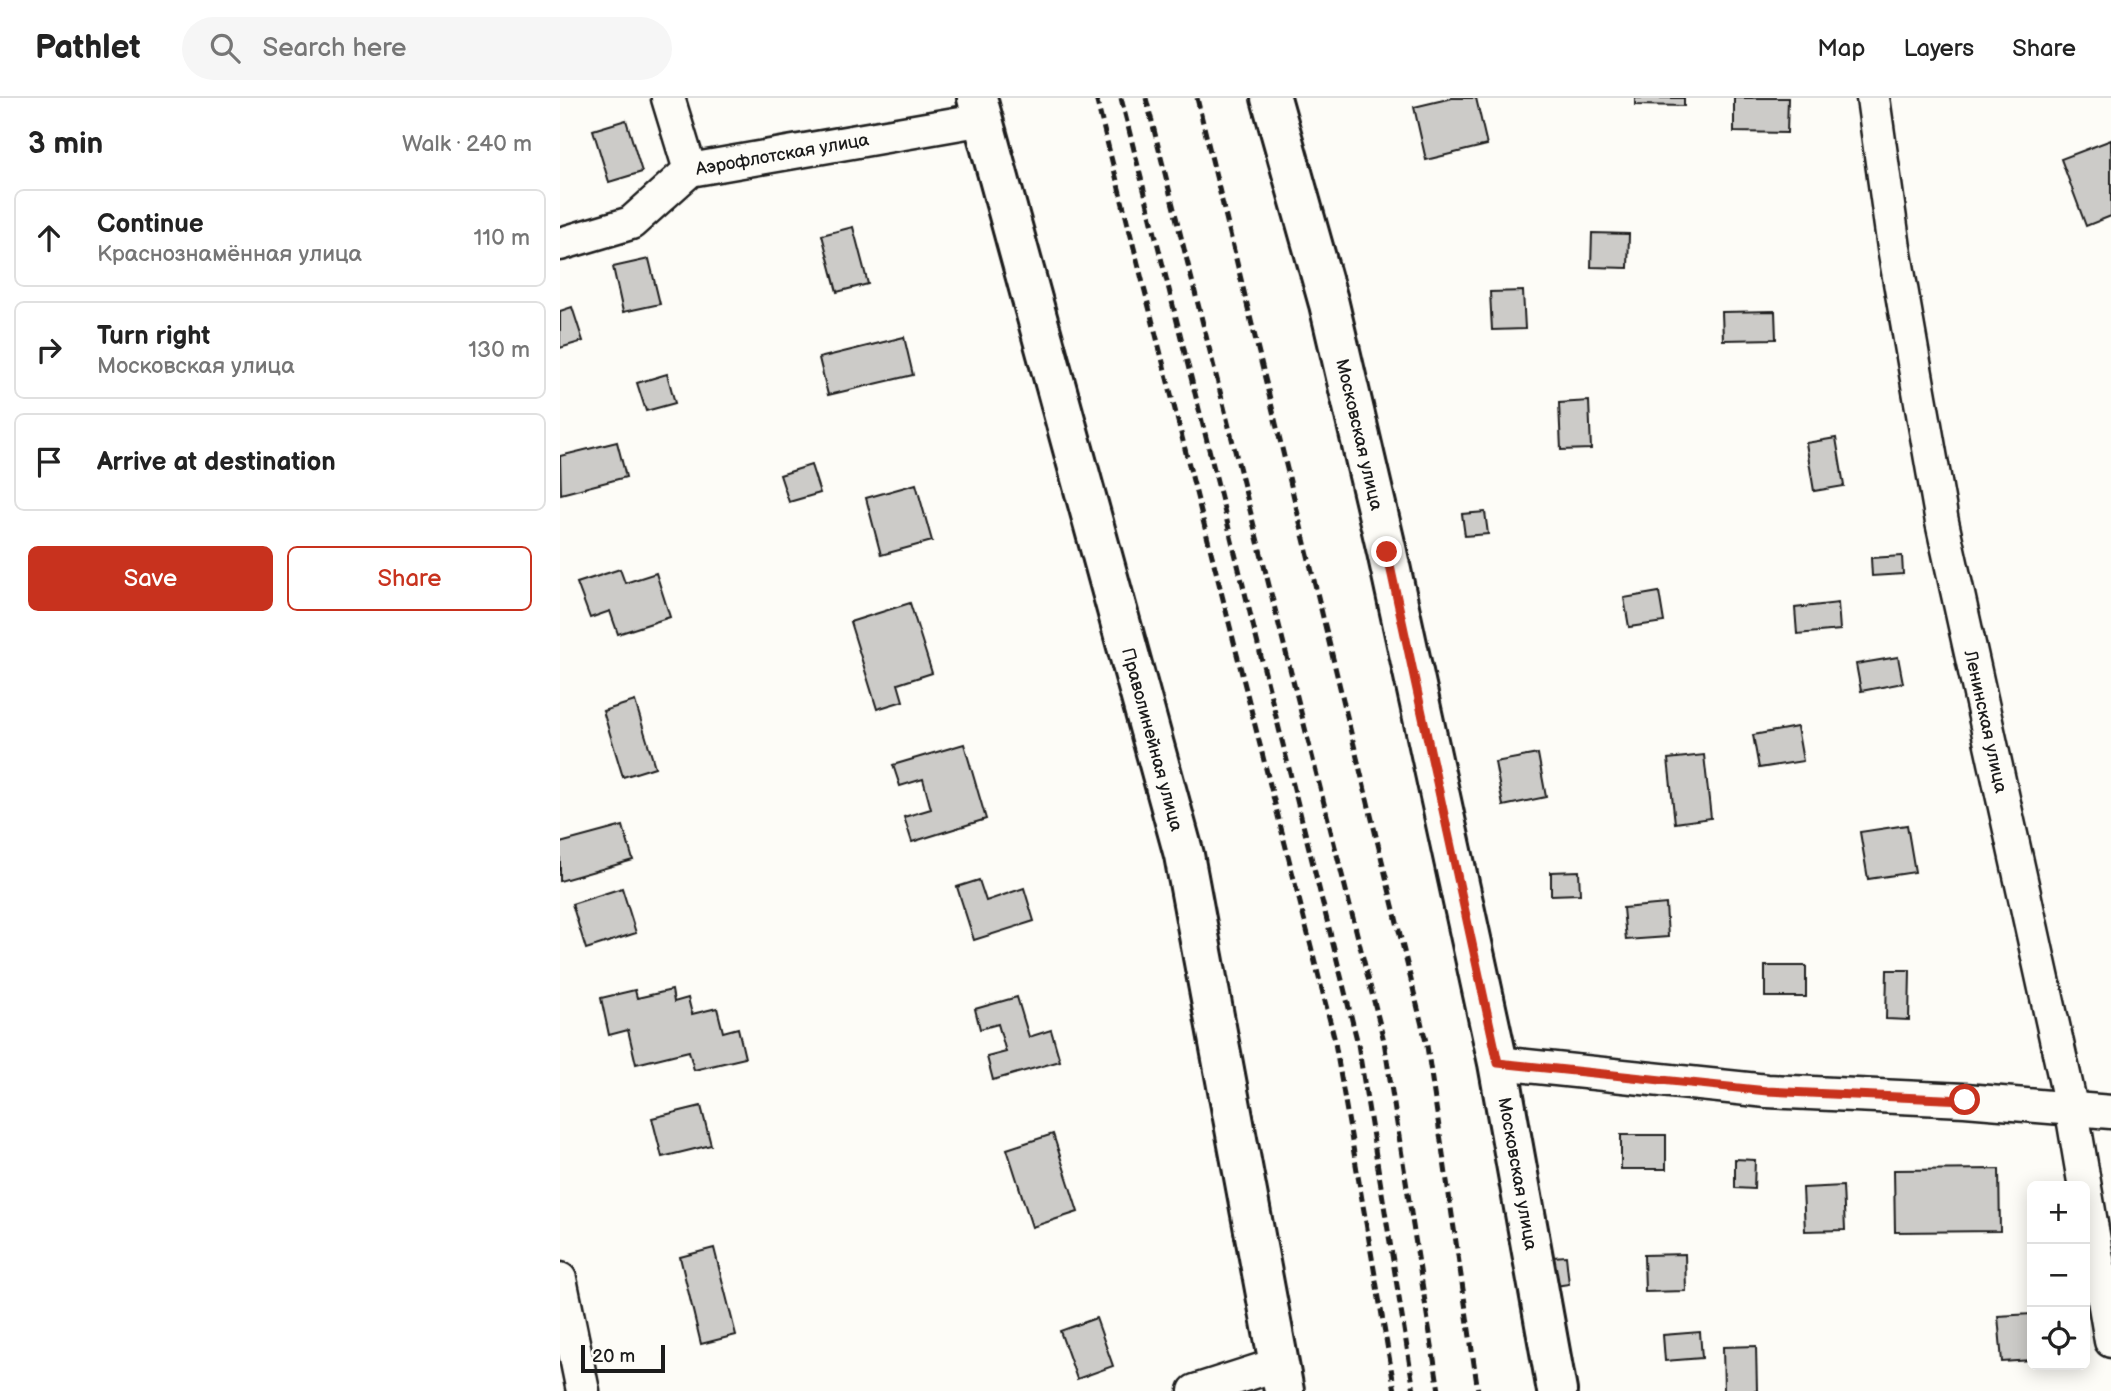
<!DOCTYPE html>
<meta charset="utf-8">
<style>
:root{--surface:#fff;--page:#f6f6f6;--text:#222;--muted:#767676;--line:#e0e0e0;--accent:#c8321e}
body{margin:0;font-family:"Balsamiq Sans",sans-serif;background:var(--page);color:var(--text)}
.controls{position:absolute;right:21px;bottom:21px;display:grid;overflow:hidden;border-radius:10px;box-shadow:0 4px 18px #0003}
.controls button{width:63px;height:63px;display:grid;place-items:center;padding:0;border:0;border-bottom:2px solid var(--line);background:var(--surface);color:var(--text);font:35px sans-serif}
.scale{position:absolute;left:21px;bottom:18px;width:84px;box-sizing:border-box;padding-left:7px;border:4px solid #1c1c1c;border-top:0;font-size:19px;line-height:24px;white-space:nowrap;color:#1c1c1c;-webkit-text-stroke:5px #fdfcf7;paint-order:stroke}
.stop{position:absolute;width:21px;height:21px;margin:-16px;border:5px solid #c8321e;border-radius:50%;background:#fff}
.stop.end{background:#c8321e;border-color:#fff;box-shadow:0 2px 7px #0008}
.list{margin:0;padding:0;list-style:none}
h2{display:flex;justify-content:space-between;align-items:center;height:91px;margin:0;padding:0 28px;font-size:30px}
h2 small{font-size:23px;font-weight:400;color:var(--muted)}
.list li{display:grid;grid-template-columns:46px 1fr auto;gap:21px;align-items:center;box-sizing:border-box;height:98px;margin:0 14px 14px;padding:0 14px;border:2px solid var(--line);border-radius:10px}
.list b{display:block;font-size:26px;white-space:nowrap}
.list p{margin:0;font-size:23px;white-space:nowrap;color:var(--muted)}
.list em{font-size:23px;font-style:normal;color:var(--muted)}
.actions{display:flex;gap:14px;padding:21px 28px}
.actions a{flex:1;padding:16px 0;border:2px solid var(--accent);border-radius:10px;text-align:center;font-size:24px;color:var(--accent)}
.actions .main{background:var(--accent);color:#fff}
.icon{flex:none;width:38px;height:38px;fill:none;stroke:currentColor;stroke-width:2;stroke-linecap:round;stroke-linejoin:round}
.map{position:relative;flex:none;width:1551px;height:1293px;overflow:hidden}
header{display:flex;align-items:center;gap:42px;box-sizing:border-box;height:98px;padding:0 35px;background:var(--surface);border-bottom:2px solid var(--line)}
header strong{font-size:33px}
nav{display:flex;gap:38px;margin-inline-start:auto;font-size:24px}
.search{width:490px;height:63px;background:var(--page);display:flex;align-items:center;gap:18px;box-sizing:border-box;padding:0 24px;border-radius:38px;color:var(--muted);font-size:26px}
main{display:flex}
aside{flex:1;background:var(--surface)}
.map>svg:first-child{display:block}
.building{fill:#cccbc8;stroke:#1c1c1c;stroke-width:2}
.lines{fill:none;stroke-linecap:round;stroke-linejoin:round}
.minor-casing{stroke:#1c1c1c;stroke-width:37}
.major-casing{stroke:#1c1c1c;stroke-width:44}
.minor{stroke:#fdfcf7;stroke-width:32}
.major{stroke:#fdfcf7;stroke-width:38}
.rail{stroke:#1c1c1c;stroke-width:5;stroke-dasharray:10 5;stroke-linecap:butt}
.route{stroke:#c8321e;stroke-width:9}
.labels{text-anchor:middle;stroke-width:7;stroke-linejoin:round;paint-order:stroke}
.street-label{font-size:18px;fill:#1c1c1c;stroke:#fdfcf7}
</style>
<header>
<strong>Pathlet</strong>
<div class="search"><svg class="icon" aria-label="search" viewBox="0 0 24 24"><circle cx="10" cy="10" r="6"/><path d="M15 15l6 6"/></svg>Search here</div>
<nav><a>Map</a><a>Layers</a><a>Share</a></nav>
</header>
<main>
<aside>
<h2>3 min<small>Walk · 240 m</small></h2>
<ul class="list">
<li><svg class="icon" aria-label="ahead" viewBox="0 0 24 24"><path d="M12 20V5M6 11l6-6 6 6"/></svg><div><b>Continue</b><p>Краснознамённая улица</p></div><em>110 m</em></li>
<li><svg class="icon" aria-label="right" viewBox="0 0 24 24"><path d="M7 20v-9h11M14 6l5 5-5 5"/></svg><div><b>Turn right</b><p>Московская улица</p></div><em>130 m</em></li>
<li><svg class="icon" aria-label="arrive" viewBox="0 0 24 24"><path d="M6 21V4h12l-3 4 3 4H6"/></svg><div><b>Arrive at destination</b></div></li>
</ul>
<div class="actions"><a class="main">Save</a><a>Share</a></div>
</aside>
<div class="map">
<svg width="1551" height="1293" viewBox="0 0 1551 1293">
<rect width="100%" height="100%" fill="#fdfcf7"/>
<filter id="ink" filterUnits="userSpaceOnUse"><feTurbulence type="fractalNoise" baseFrequency=".0143" numOctaves="2"/><feDisplacementMap in="SourceGraphic" scale="14" xChannelSelector="R" yChannelSelector="G"/><feConvolveMatrix kernelMatrix="1 2 1 2 8 2 1 2 1" color-interpolation-filters="sRGB"/></filter>
<g filter="url(#ink)">
<g class="building">
<path d="M 892,0 L 916,0 L 927,47 L 866,62 L 854,9 Z"/>
<path d="M 1075,0 L 1124,0 L 1124,8 L 1075,7 Z"/>
<path d="M 1174,0 L 1228,0 L 1227,35 L 1174,34 Z"/>
<path d="M 66,22 L 82,74 L 49,84 L 33,32 Z"/>
<path d="M 1551,42 L 1551,118 L 1526,128 L 1501,61 Z"/>
<path d="M 293,129 L 308,186 L 277,194 L 262,137 Z"/>
<path d="M 1032,135 L 1069,136 L 1068,170 L 1031,169 Z"/>
<path d="M 89,161 L 100,206 L 63,214 L 53,169 Z"/>
<path d="M 963,193 L 965,231 L 932,232 L 930,194 Z"/>
<path d="M 12,209 L 23,243 L 0,250 L 0,213 Z"/>
<path d="M 1215,213 L 1216,241 L 1163,242 L 1162,214 Z"/>
<path d="M 344,239 L 353,277 L 268,297 L 259,260 Z"/>
<path d="M 107,276 L 115,305 L 86,313 L 77,285 Z"/>
<path d="M 1029,303 L 1031,351 L 1001,352 L 999,305 Z"/>
<path d="M 1276,340 L 1284,388 L 1254,393 L 1246,345 Z"/>
<path d="M 57,344 L 66,379 L 1,396 L 0,358 Z"/>
<path d="M 251,367 L 260,395 L 229,404 L 220,377 Z"/>
<path d="M 356,386 L 372,443 L 321,457 L 306,400 Z"/>
<path d="M 925,414 L 928,436 L 905,438 L 902,416 Z"/>
<path d="M 1342,458 L 1343,476 L 1312,478 L 1311,460 Z"/>
<path d="M 60,471 L 65,485 L 96,475 L 110,519 L 58,536 L 50,513 L 30,520 L 17,485 Z"/>
<path d="M 1099,494 L 1104,524 L 1069,529 L 1064,500 Z"/>
<path d="M 350,505 L 372,575 L 338,586 L 343,603 L 317,611 L 290,524 Z"/>
<path d="M 1278,505 L 1280,532 L 1237,536 L 1235,510 Z"/>
<path d="M 1338,559 L 1343,585 L 1301,593 L 1296,566 Z"/>
<path d="M 75,603 L 95,669 L 63,679 L 43,613 Z"/>
<path d="M 1237,629 L 1243,663 L 1199,670 L 1193,637 Z"/>
<path d="M 404,646 L 426,721 L 352,744 L 344,719 L 371,711 L 363,681 L 340,688 L 333,667 Z"/>
<path d="M 978,656 L 986,699 L 943,708 L 935,664 Z"/>
<path d="M 1144,657 L 1151,720 L 1115,725 L 1108,661 Z"/>
<path d="M 1347,727 L 1355,774 L 1308,781 L 1300,734 Z"/>
<path d="M 63,728 L 73,762 L 0,783 L 0,745 Z"/>
<path d="M 1019,773 L 1020,796 L 991,797 L 991,774 Z"/>
<path d="M 419,782 L 426,803 L 464,790 L 474,823 L 414,842 L 397,789 Z"/>
<path d="M 62,790 L 76,835 L 26,851 L 12,806 Z"/>
<path d="M 1106,806 L 1108,839 L 1066,842 L 1063,810 Z"/>
<rect x="1205" y="868" width="41" height="31"/>
<path d="M 1327,872 L 1350,872 L 1349,922 L 1326,921 Z"/>
<path d="M 75,892 L 77,900 L 112,892 L 114,904 L 128,900 L 132,916 L 157,910 L 163,934 L 178,930 L 185,960 L 134,972 L 129,953 L 76,966 L 68,932 L 49,937 L 41,900 Z"/>
<path d="M 457,899 L 469,939 L 491,932 L 500,963 L 433,982 L 427,959 L 446,954 L 438,926 L 420,931 L 415,911 Z"/>
<path d="M 141,1008 L 151,1047 L 102,1059 L 92,1020 Z"/>
<path d="M 493,1036 L 518,1114 L 472,1129 L 447,1051 Z"/>
<rect x="1061" y="1037" width="45" height="34"/>
<path d="M 1175,1061 L 1195,1062 L 1194,1091 L 1175,1090 Z"/>
<path d="M 1439,1071 L 1440,1133 L 1335,1134 L 1334,1072 Z"/>
<path d="M 1283,1088 L 1285,1132 L 1245,1133 L 1243,1090 Z"/>
<path d="M 154,1150 L 176,1237 L 141,1246 L 120,1159 Z"/>
<path d="M 1125,1156 L 1126,1193 L 1085,1194 L 1084,1157 Z"/>
<path d="M 1006,1158 L 1009,1186 L 995,1188 L 993,1159 Z"/>
<path d="M 1472,1216 L 1472,1262 L 1442,1264 L 1438,1218 Z"/>
<path d="M 536,1220 L 553,1268 L 517,1281 L 500,1233 Z"/>
<path d="M 1140,1234 L 1142,1260 L 1105,1263 L 1103,1237 Z"/>
<path d="M 1196,1248 L 1197,1293 L 1164,1293 L 1163,1249 Z"/>
</g>
<g class="lines">
<g class="minor-casing">
<g id="minor">
<path d="M 108,0 L 130,72"/>
<path id="s1" d="M 1313,0 L 1334,150 L 1382,424 L 1512,1013 L 1551,1243"/>
<path id="s2" d="M 0,146 L 71,125 L 130,72 L 424,21"/>
<path d="M 938,965 L 1207,993 L 1405,1002 L 1551,1014"/>
<path d="M 0,1181 L 23,1293"/>
<path d="M 635,1293 L 719,1266"/>
</g>
</g>
<g class="major-casing">
<g id="major">
<path id="s3" d="M 417,0 L 624,757 L 724,1293"/>
<path id="s4" d="M 711,0 L 769,206 L 827,454 L 938,965 L 997,1293"/>
</g>
</g>
<use href="#minor" class="minor"/>
<use href="#major" class="major"/>
<g class="rail">
<path d="M 536,0 L 774,939 L 835,1293"/>
<path d="M 561,0 L 798,946 L 854,1293"/>
<path d="M 586,0 L 824,943 L 879,1293"/>
<path d="M 637,0 L 867,948 L 918,1293"/>
</g>
</g>
</g>
<g class="lines" filter="url(#ink)">
<path class="route" d="M 827,454 L 938,965 L 1207,993 L 1405,1002"/>
</g>
<g class="labels">
<g class="street-label">
<text dy="6" stroke="none"><textPath href="#s2" startOffset="247">Аэрофлотская улица</textPath></text>
<text dy="6" stroke="none"><textPath href="#s4" startOffset="348">Московская улица</textPath></text>
<text dy="6" stroke="none"><textPath href="#s1" startOffset="634">Ленинская улица</textPath></text>
<text dy="6" stroke="none"><textPath href="#s3" startOffset="665">Праволинейная улица</textPath></text>
<text dy="6" stroke="none"><textPath href="#s4" startOffset="1104">Московская улица</textPath></text>
</g>
</g>
</svg>
<div class="controls">
<button>+</button>
<button>−</button>
<button><svg class="icon" aria-label="locate" viewBox="0 0 24 24"><circle cx="12" cy="12" r="6"/><path d="M12 2v4M12 18v4M2 12h4M18 12h4"/></svg></button>
</div>
<div class="scale">20 m</div>
<div class="stop" style="left:1405px;top:1002px"></div>
<div class="stop end" style="left:827px;top:454px"></div>
</div>
</main>
